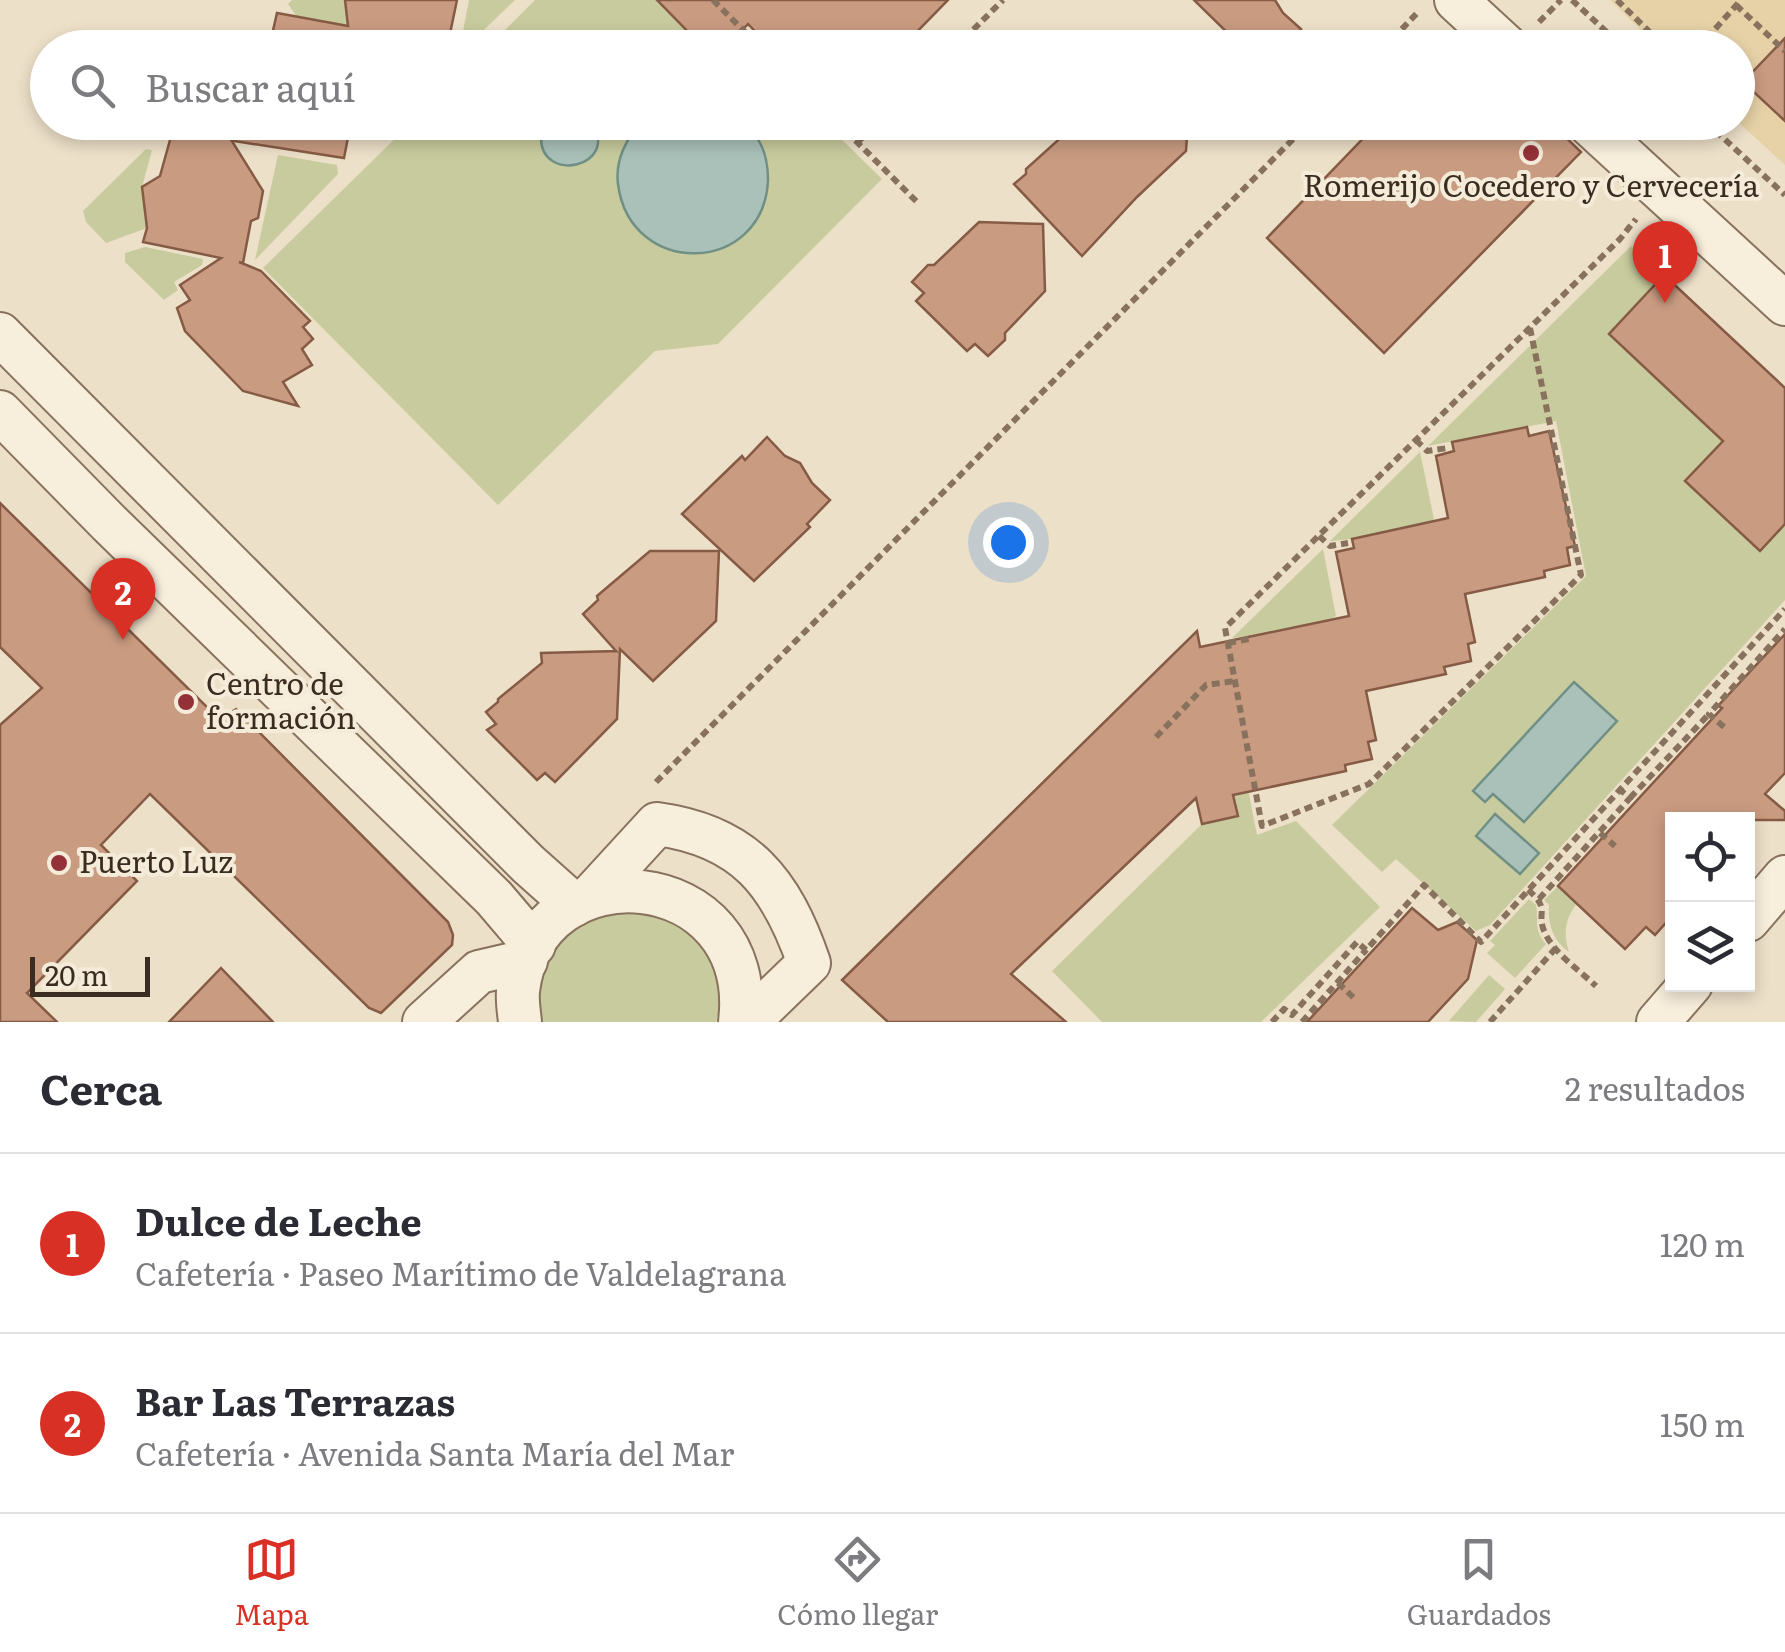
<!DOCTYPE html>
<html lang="es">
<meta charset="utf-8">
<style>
:root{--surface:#fff;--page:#f7f7f7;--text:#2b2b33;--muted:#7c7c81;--line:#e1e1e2;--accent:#d93025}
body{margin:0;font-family:Literata,serif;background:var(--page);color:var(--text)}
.controls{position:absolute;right:30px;bottom:30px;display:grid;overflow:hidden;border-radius:0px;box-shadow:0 5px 15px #0003}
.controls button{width:90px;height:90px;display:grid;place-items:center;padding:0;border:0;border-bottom:2px solid var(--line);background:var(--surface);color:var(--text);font:50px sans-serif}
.scale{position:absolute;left:30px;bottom:25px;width:120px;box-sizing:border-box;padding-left:10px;border:5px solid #3a2c21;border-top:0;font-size:28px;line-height:35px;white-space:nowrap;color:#3a2c21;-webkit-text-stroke:8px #f4ebd8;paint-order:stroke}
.you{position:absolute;left:1008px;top:542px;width:35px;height:35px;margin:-25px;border:8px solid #fff;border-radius:50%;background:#1a73e8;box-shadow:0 0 0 15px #1a73e833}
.badge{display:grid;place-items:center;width:65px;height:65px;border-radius:50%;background:var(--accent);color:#fff;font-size:32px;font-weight:700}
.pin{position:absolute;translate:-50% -82px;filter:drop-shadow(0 2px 5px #0008)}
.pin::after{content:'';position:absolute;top:52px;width:35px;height:30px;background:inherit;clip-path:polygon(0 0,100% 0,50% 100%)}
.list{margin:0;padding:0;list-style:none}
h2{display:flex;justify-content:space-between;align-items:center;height:130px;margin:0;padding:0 40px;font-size:42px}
h2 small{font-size:32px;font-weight:400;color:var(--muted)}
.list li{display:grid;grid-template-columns:65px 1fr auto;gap:30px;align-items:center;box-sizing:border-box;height:180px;padding:0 40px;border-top:2px solid var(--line)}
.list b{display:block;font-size:38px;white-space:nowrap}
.list p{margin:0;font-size:32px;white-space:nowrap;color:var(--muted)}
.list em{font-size:32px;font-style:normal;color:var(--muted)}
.icon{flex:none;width:55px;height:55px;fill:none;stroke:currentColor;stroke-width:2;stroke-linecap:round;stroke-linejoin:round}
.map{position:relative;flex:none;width:1785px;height:1022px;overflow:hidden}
.search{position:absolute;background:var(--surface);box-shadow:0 5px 15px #0003;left:30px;right:30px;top:30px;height:110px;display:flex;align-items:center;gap:25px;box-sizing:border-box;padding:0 35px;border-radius:55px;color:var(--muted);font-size:38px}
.sheet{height:490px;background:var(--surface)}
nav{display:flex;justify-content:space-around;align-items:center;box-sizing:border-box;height:140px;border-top:2px solid var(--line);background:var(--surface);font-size:28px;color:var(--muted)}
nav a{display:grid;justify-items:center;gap:5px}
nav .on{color:var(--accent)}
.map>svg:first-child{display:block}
.green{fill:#c8cb9d}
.sand{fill:#e7d2a8}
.water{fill:#a9c1b9;stroke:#709086;stroke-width:2.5}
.building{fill:#c99b81;stroke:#865b45;stroke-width:2.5}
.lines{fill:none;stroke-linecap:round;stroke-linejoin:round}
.minor-casing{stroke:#88725e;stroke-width:46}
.path{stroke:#88725e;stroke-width:6;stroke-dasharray:8 5;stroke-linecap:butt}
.minor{stroke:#f8eedc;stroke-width:42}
.poi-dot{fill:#943138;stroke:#f4ebd8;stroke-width:4}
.labels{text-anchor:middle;stroke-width:8;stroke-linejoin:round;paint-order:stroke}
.poi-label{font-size:30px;fill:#3a2c21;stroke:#f4ebd8;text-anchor:start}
</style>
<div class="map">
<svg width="1785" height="1022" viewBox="0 0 1785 1022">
<rect width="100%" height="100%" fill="#ede0c9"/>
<g class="green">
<path d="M 292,0 L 345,0 L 349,29 L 297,17 L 288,4 Z"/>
<path d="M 469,0 L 515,0 L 466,47 L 460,47 Z"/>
<path d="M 535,0 L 657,0 L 704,48 L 487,48 Z"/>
<path d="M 411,123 L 825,123 L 882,179 L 718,344 L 655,351 L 498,505 L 263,268 Z"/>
<path d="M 146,149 L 152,150 L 142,187 L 147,228 L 106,243 L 86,222 L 83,211 Z"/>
<path d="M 278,155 L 337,165 L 338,174 L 255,260 Z"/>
<path d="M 1631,246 L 1664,275 L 1609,334 L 1723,441 L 1686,481 L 1760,551 L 1785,524 L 1785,600 L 1490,925 L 1476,931 L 1396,859 L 1382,872 L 1332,825 L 1586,576 L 1556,421 L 1428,446 Z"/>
<path d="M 145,247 L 203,259 L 202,265 L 174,282 L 178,290 L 164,300 L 125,262 L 125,253 Z"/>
<path d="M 1420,452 L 1434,519 L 1428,523 L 1352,539 L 1330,541 Z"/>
<path d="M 1323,549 L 1336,616 L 1328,620 L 1253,636 L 1232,638 Z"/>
<path d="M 1229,693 L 1257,835 L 1296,821 L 1380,907 L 1261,1022 L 1102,1022 L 1052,971 L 1202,824 L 1238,815 L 1231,782 Z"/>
<path d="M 1558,886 L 1576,904 C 1565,920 1563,933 1569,952 C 1553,940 1548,926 1549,905 L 1544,900 Z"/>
<path d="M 1529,899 L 1536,905 C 1539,922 1533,929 1546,944 L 1515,978 L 1487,953 L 1495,945 L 1490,941 Z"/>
<path d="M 636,910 C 645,912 657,913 666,918 C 703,935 730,982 716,1022 L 542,1022 C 534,973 554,930 603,914 C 613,911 625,911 636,910 Z"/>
<path d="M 1489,975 L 1505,989 L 1476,1022 L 1449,1021 Z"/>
</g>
<path class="sand" d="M 1610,0 L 1785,0 L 1785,165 L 1738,122 L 1738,48 L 1658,47 Z"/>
<g class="water">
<path d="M 643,122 L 744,122 L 747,124 C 751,130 757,137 760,143 C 766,154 768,168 768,180 C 764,275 630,279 618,184 C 615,161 626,137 643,122 Z"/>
<path d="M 545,123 L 592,123 C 620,167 541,184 541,138 C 541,133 544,128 545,123 Z"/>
<path d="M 1574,682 L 1617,721 L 1524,822 L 1493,794 L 1485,802 L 1473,791 Z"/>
<path d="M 1495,814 L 1539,853 L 1520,874 L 1476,836 Z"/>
</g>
<g class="building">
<path d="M 345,0 L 457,0 L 447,48 L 269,48 L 277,13 L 348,26 Z"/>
<path d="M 657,0 L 948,0 L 901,48 L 771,48 L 748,24 L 725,48 L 704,48 Z"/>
<path d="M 1194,0 L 1275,0 L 1283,13 L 1301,29 L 1283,48 L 1243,48 Z"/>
<path d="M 1785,38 L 1785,121 L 1743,82 Z"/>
<path d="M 175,122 L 209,122 L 222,125 L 263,191 L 258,218 L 251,221 L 243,263 L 239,262 L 261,271 L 310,321 L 303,327 L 313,339 L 302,349 L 312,365 L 283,382 L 298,406 L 243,391 L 185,331 L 177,308 L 190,300 L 180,285 L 221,258 L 143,242 L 147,228 L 142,187 L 160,176 Z"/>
<path d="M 236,122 L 351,122 L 344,158 L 234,141 Z"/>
<path d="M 1188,122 L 1186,151 L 1137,197 L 1082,256 L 1014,184 L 1026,174 L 1026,169 L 1077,123 Z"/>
<path d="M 1379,122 L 1550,122 L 1581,152 L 1384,353 L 1267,238 Z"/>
<path d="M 979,222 L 1043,224 L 1045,291 L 1005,333 L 1005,340 L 988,356 L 975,344 L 967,351 L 916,301 L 924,293 L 912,282 L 928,265 L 934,265 Z"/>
<path d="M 1664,275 L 1785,388 L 1785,524 L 1760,551 L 1685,481 L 1723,441 L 1609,334 Z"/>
<path d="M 1527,427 L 1529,436 L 1549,431 L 1575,546 L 1567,548 L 1570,565 L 1544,571 L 1545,577 L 1465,594 L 1475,642 L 1468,644 L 1471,661 L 1444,667 L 1446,674 L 1366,691 L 1376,740 L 1368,742 L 1372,759 L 1345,765 L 1346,771 L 1233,795 L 1238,816 L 1202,824 L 1196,798 L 1011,974 L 1066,1022 L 888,1022 L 842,980 L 1197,631 L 1200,647 L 1349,616 L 1336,552 L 1354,548 L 1352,539 L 1448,518 L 1436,456 L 1454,451 L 1452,442 Z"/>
<path d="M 767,437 L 785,456 L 800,463 L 812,483 L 830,500 L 807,524 L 810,527 L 754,581 L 682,514 L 742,456 L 745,460 Z"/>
<path d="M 0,503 L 220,720 L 236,709 L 448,922 L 453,935 L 452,945 L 381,1013 L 369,1008 L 150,794 L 101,845 L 137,881 L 27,993 L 57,1022 L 0,1022 L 0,725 L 42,688 L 0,647 Z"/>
<path d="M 650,551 L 719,551 L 716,621 L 653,681 L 620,649 L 617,719 L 555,782 L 545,773 L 537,780 L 487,730 L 496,724 L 486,712 L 498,702 L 498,699 L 542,663 L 541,653 L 616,651 L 583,614 L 598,600 L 597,596 Z"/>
<path d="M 1785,634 L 1785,773 L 1765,794 L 1785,811 L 1785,820 L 1672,820 L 1672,916 L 1655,935 L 1646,927 L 1625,949 L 1558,886 L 1722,708 L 1718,706 Z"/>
<path d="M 1412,908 L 1438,930 L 1457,922 L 1477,940 L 1468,979 L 1428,1022 L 1307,1022 Z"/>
<path d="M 221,968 L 273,1022 L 169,1022 Z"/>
</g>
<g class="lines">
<g class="minor-casing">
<g id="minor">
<path d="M 1456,0 L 1508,48"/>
<path d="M 1587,122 L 1785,304"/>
<path d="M 0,334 L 528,864 L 574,905"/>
<path d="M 0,412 L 109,523 L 494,898 L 534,945"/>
<path d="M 590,897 L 657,824 C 745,836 781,882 809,963 L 748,1022"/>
<path d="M 1748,920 L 1785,877"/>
<path d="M 424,1022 L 479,972 L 526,961"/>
<path d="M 520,1022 C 519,1012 517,1001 518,991 C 535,844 759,864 740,1022"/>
<path d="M 1658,1022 L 1691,984"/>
</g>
</g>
<g class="path">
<path d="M 713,0 L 761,48"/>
<path d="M 1572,0 L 1624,48"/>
<path d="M 1617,0 L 1666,48"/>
<path d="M 1736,5 L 1785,51"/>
<path d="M 1539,22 L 1561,0"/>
<path d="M 955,48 L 1003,0"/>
<path d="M 1384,48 L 1419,11"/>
<path d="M 1698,48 L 1741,0"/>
<path d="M 837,122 L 918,203"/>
<path d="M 1706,122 L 1785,195"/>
<path d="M 857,143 L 878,122"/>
<path d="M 1530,328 L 1581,575 L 1369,784 L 1262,826 L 1225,628 L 1620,239 L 1636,219"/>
<path d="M 1416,440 L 1427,451 L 1448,448"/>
<path d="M 1319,536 L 1330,546 L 1348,543"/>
<path d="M 1228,643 L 1249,639"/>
<path d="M 1724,727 L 1709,714 L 1785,629"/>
<path d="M 1156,737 L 1206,685 L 1235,681"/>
<path d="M 656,782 L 1310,122"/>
<path d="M 1630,798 L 1709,714"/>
<path d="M 1600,833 L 1615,846"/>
<path d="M 1528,890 C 1552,910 1535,912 1545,933 C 1554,953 1579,970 1596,986"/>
<path d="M 1539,899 L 1630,798 L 1619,789"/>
<path d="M 1338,983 L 1355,999"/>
<path d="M 1272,1022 L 1284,1009 L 1292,1015 L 1357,942 L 1366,950 L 1424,885 L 1481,942 L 1785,609"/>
<path d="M 1302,1022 L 1366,950"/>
<path d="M 1490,1022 L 1556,948"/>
</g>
<use href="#minor" class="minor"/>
</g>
<g class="poi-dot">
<circle cx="1531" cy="153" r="10"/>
<circle cx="186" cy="702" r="10"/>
<circle cx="59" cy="863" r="10"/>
</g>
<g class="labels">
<g class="poi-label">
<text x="1531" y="197" text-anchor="middle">Romerijo Cocedero y Cervecería</text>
<text x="206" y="695">Centro de<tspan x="206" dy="34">formación</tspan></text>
<text x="79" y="873">Puerto Luz</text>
</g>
</g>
</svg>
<div class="controls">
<button><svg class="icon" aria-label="locate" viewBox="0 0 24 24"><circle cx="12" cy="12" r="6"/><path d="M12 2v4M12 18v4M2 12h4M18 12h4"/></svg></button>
<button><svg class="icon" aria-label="layers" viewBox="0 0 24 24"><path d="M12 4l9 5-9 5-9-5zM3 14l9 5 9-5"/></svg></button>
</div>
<div class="scale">20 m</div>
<div class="you"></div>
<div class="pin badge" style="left:1665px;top:303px">1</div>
<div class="pin badge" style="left:123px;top:640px">2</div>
<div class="search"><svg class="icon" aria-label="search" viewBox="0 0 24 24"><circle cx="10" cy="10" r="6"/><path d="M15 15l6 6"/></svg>Buscar aquí</div>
</div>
<section class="sheet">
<h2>Cerca<small>2 resultados</small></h2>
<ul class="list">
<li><span class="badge">1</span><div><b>Dulce de Leche</b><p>Cafetería · Paseo Marítimo de Valdelagrana</p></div><em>120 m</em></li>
<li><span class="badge">2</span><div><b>Bar Las Terrazas</b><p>Cafetería · Avenida Santa María del Mar</p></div><em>150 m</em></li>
</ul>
</section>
<nav>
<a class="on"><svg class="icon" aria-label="map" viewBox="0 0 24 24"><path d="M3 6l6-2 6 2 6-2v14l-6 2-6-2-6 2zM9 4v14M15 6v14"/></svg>Mapa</a>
<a><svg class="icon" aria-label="directions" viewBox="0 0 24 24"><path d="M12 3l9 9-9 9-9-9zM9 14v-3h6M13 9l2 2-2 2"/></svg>Cómo llegar</a>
<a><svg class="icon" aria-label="saved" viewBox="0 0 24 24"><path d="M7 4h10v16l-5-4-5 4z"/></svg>Guardados</a>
</nav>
